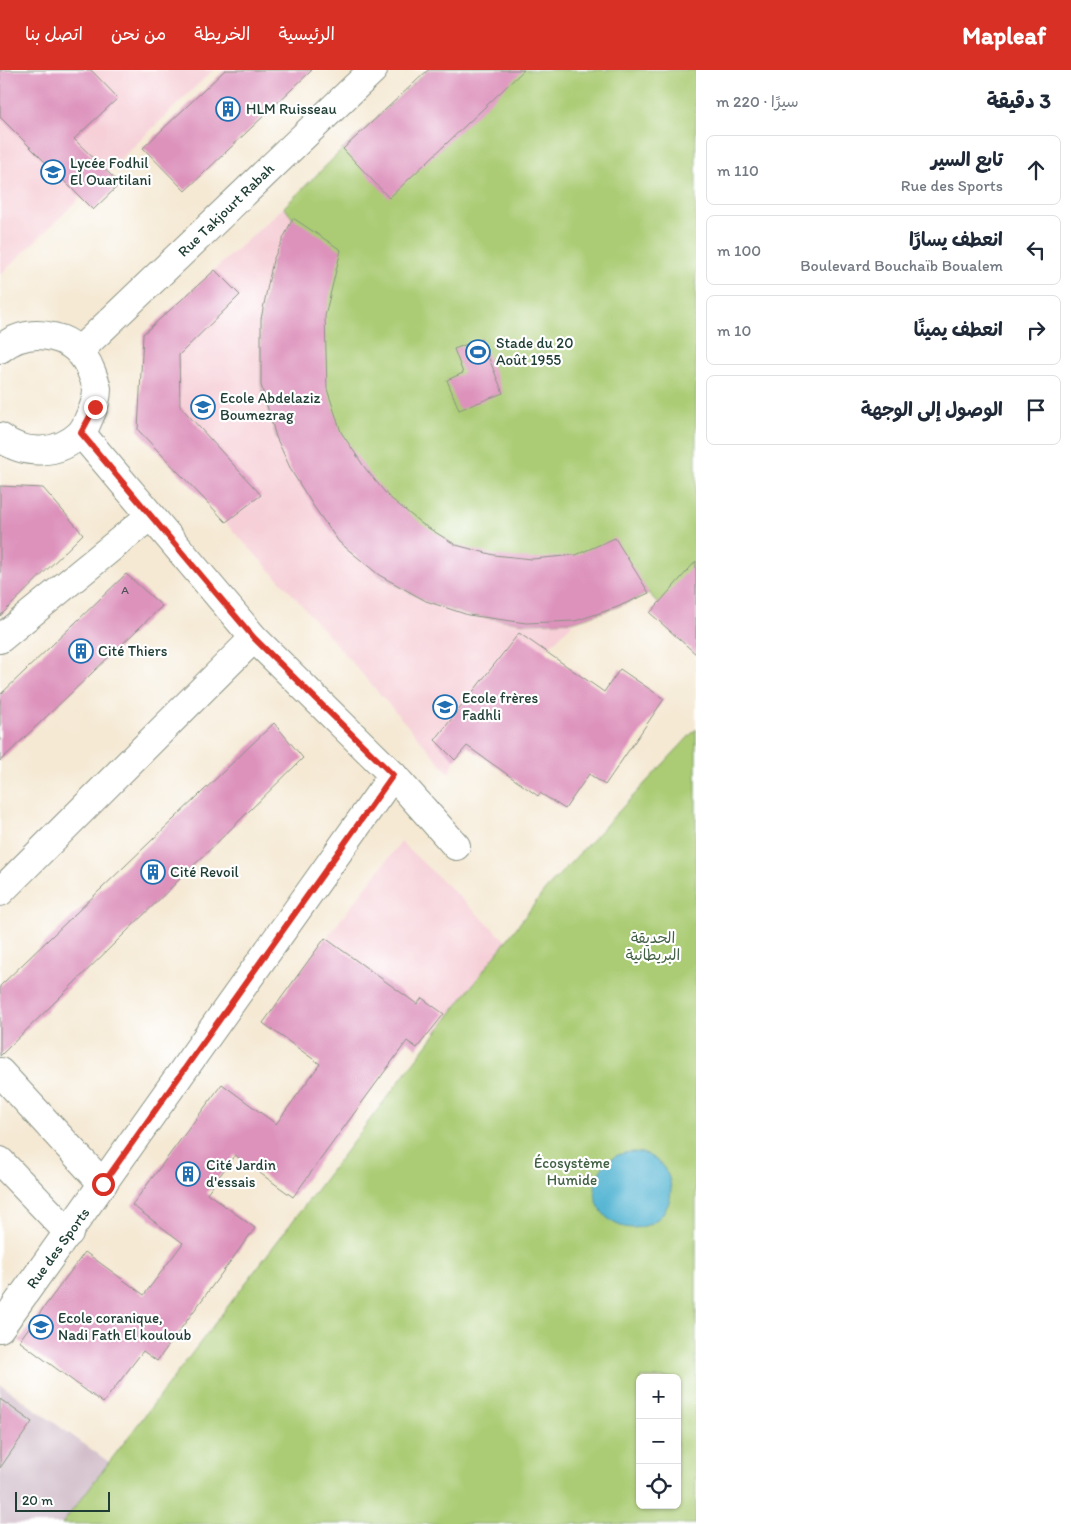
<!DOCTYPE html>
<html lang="ar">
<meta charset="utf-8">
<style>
:root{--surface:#fff;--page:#f6f6f7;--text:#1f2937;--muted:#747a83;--line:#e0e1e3;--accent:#d93025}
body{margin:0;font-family:Itim,"Playpen Sans Arabic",sans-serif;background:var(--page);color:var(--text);direction:rtl}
.controls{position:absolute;right:15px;bottom:15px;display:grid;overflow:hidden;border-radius:8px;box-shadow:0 1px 4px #0004}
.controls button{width:45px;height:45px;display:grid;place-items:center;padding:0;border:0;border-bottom:1px solid var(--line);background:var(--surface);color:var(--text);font:25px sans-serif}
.scale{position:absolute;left:15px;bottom:12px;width:95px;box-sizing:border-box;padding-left:5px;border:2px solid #1f3d34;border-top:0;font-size:14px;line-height:18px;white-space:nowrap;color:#1f3d34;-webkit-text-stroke:4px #fff;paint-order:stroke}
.stop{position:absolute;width:15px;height:15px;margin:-11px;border:4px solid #d93025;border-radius:50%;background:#fff}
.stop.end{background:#d93025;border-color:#fff;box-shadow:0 1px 5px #0008}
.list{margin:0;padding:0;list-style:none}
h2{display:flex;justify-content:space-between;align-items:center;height:65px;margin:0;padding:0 20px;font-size:21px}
h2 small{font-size:16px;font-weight:400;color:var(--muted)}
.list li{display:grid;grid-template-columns:32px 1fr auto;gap:15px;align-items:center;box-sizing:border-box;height:70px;margin:0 10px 10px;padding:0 10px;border:1px solid var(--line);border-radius:8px}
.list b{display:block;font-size:19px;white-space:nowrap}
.list p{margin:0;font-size:16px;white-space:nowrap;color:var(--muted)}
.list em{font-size:16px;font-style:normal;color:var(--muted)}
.icon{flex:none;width:28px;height:28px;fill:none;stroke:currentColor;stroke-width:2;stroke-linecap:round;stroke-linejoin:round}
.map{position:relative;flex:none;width:696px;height:1454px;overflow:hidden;direction:ltr}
header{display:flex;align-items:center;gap:30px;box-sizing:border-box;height:70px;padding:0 25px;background:var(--accent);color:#fff}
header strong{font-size:24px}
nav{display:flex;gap:28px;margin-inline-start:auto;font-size:18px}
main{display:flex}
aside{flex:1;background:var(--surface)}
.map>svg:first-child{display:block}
.built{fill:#f6cfd7}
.industrial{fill:#d1bdc9}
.green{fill:#abcc75;stroke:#658454;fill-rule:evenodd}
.water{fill:#54b5d3;stroke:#3a7984}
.building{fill:#dd92bc}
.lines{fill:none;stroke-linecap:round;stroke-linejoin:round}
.street-casing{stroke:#8a9384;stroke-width:30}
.street{stroke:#fff;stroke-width:28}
.route{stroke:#d93025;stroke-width:6}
.labels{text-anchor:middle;stroke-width:4.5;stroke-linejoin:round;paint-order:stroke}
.number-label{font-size:12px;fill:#4e5256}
.poi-label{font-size:15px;fill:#1f3d34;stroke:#fff;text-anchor:start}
.street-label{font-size:15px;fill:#1f3d34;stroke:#fff}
.park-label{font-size:15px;fill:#426144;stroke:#fff}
</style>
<header>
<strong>Mapleaf</strong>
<nav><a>الرئيسية</a><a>الخريطة</a><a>من نحن</a><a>اتصل بنا</a></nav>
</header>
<main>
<aside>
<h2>3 دقيقة<small>سيرًا · 220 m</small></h2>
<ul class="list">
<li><svg class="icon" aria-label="ahead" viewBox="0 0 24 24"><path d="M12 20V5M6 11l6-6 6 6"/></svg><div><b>تابع السير</b><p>Rue des Sports</p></div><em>110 m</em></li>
<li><svg class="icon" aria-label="left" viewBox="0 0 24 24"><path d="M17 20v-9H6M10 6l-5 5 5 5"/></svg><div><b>انعطف يسارًا</b><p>Boulevard Bouchaïb Boualem</p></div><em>100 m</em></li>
<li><svg class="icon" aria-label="right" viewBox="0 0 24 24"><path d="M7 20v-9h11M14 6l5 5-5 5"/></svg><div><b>انعطف يمينًا</b></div><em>10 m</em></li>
<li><svg class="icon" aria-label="arrive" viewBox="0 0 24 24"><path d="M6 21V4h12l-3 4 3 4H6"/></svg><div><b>الوصول إلى الوجهة</b></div></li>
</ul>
</aside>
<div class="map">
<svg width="696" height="1454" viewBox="0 0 696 1454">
<rect width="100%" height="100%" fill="#fff"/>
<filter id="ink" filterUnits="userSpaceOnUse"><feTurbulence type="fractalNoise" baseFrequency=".02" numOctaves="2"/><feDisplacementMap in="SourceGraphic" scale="10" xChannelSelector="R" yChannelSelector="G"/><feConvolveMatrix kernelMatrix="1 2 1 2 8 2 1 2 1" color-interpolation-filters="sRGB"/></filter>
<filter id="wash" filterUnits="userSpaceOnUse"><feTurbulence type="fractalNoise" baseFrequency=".0096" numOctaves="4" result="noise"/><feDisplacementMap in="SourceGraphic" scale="20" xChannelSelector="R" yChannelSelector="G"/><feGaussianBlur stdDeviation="1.12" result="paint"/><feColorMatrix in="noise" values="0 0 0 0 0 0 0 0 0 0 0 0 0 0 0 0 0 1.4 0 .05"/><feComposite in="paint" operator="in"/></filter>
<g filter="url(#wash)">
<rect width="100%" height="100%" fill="#f5e9d4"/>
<g class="built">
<path d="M 0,0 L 213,0 L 0,205 Z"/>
<path d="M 284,137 L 293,148 L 526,553 L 575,551 L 542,584 L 455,690 L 449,703 L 285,516 L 138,360 L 143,264 Z"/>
<path d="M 401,772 L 506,871 L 436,963 L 325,870 Z"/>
</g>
<path class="industrial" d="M 0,1314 L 109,1392 L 62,1454 L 0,1454 Z"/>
<g class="green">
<path d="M 428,0 L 696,0 L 696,579 L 649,523 L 615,538 L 575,551 L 526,553 L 468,545 L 426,531 L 379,505 L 276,367 L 261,315 L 261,249 L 273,191 L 293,149 L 284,137 L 343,79 Z"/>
<path d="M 696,659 L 696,1454 L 62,1454 L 545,820 ZM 640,1308 L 677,1308 L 677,1435 L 640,1435 Z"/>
</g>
<circle class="water" cx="633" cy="1120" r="38"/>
<g id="blocks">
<g class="building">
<path d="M 0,0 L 91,0 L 118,28 L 74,69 L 120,114 L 93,140 L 0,47 Z"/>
<path d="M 225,0 L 312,0 L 185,121 L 143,78 Z"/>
<path d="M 428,0 L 524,0 L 389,128 L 343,79 Z"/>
<path d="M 293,148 L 341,180 L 325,246 L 327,319 L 341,362 L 365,398 L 388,426 L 422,454 L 456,475 L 494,485 L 532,489 L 576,485 L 615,468 L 649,523 L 615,538 L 575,551 L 526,553 L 468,545 L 426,531 L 379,505 L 339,472 L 314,437 L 292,402 L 276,367 L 261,315 L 261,249 L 273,190 Z"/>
<path d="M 215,200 L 240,225 L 179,285 L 180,336 L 261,425 L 226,452 L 138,360 L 143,264 Z"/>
<path d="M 481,269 L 503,323 L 459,340 L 447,310 L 463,303 L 454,279 Z"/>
<path d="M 0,416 L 43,418 L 83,464 L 0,546 Z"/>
<path d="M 696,491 L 696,584 L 650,543 Z"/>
<path d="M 126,504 L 162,536 L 0,691 L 0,625 Z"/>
<path d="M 519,563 L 604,622 L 620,599 L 664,629 L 605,715 L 589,704 L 565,739 L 540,723 L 538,726 L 467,676 L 455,690 L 435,670 Z"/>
<path d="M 274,653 L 303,688 L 0,986 L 0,916 Z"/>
<path d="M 325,868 L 417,934 L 422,928 L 444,944 L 417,978 L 407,971 L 293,1127 L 235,1085 L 207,1123 L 255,1158 L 157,1291 L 143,1281 L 103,1333 L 19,1271 L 85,1182 L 144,1225 L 183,1173 L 132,1135 L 222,1014 L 276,1054 L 320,994 L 263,953 Z"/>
<path d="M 0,1329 L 32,1352 L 0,1398 Z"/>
</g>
</g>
</g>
<g filter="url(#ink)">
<use href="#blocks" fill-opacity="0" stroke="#8a9384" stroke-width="1"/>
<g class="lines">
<g class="street-casing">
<g id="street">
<path d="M 0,279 C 16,266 33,262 53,267 C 71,271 84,283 91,301 C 93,306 96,313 97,319 C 97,329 94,338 89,348 C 87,353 84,360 80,364 C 58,385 24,386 0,367"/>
<path d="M 79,281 L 373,0"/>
<path d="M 81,363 L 254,568 L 393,705 L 456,776"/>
<path d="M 0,569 L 150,446"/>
<path d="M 0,822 L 254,568"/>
<path d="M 0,1002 L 103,1114"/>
<path d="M 0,1091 L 69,1163"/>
<path d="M 0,1258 L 393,705"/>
</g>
</g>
<use href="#street" class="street"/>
</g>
</g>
<g class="lines" filter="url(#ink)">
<path class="route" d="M 95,337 L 81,363 L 254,568 L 393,705 L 103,1114"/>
</g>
<defs>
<g id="building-ring" transform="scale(1.25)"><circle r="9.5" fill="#fff" stroke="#1f6fb2" stroke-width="1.5"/><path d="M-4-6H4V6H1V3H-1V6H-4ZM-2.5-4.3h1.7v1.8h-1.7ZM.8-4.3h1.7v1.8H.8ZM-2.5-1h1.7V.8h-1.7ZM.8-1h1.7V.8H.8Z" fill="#1f6fb2"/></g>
<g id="school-ring" transform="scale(1.25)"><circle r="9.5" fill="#fff" stroke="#1f6fb2" stroke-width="1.5"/><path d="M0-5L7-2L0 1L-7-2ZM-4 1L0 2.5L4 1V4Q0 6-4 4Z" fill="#1f6fb2"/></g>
<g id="stadium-ring" transform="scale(1.25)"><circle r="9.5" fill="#fff" stroke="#1f6fb2" stroke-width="1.5"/><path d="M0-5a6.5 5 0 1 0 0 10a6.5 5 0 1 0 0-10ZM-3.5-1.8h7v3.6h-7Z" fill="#1f6fb2"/></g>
</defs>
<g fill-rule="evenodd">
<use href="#building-ring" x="228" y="39"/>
<use href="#school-ring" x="53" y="102"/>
<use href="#stadium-ring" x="478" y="282"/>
<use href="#school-ring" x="203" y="337"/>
<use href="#building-ring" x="81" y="581"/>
<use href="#school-ring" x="445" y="637"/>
<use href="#building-ring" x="153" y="802"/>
<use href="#building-ring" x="188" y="1104"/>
<use href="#school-ring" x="41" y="1257"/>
</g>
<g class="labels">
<g class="number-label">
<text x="125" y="524">A</text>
</g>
<g class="poi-label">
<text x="246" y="44">HLM Ruisseau</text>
<text x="70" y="98">Lycée Fodhil<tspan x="70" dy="17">El Ouartilani</tspan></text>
<text x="496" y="278">Stade du 20<tspan x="496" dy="17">Août 1955</tspan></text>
<text x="220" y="333">Ecole Abdelaziz<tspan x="220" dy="17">Boumezrag</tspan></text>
<text x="98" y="586">Cité Thiers</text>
<text x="462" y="633">Ecole frères<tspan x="462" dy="17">Fadhli</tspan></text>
<text x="170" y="807">Cité Revoil</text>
<text x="206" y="1100">Cité Jardin<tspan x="206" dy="17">d'essais</tspan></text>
<text x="58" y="1253">Ecole coranique,<tspan x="58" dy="17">Nadi Fath El kouloub</tspan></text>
</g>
<g class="street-label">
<text transform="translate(226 140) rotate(-44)" y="5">Rue Takjourt Rabah</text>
<text transform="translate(58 1178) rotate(-54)" y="5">Rue des Sports</text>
</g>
<g class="park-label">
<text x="653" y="873">الحديقة<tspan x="653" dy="17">البريطانية</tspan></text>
<text x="572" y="1098">Écosystème<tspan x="572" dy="17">Humide</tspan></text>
</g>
</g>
</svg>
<div class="controls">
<button>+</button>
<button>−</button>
<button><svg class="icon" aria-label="locate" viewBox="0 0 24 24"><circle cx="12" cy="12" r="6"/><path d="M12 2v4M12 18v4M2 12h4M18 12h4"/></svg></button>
</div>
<div class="scale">20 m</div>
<div class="stop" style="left:103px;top:1114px"></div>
<div class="stop end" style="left:95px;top:337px"></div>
</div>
</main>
